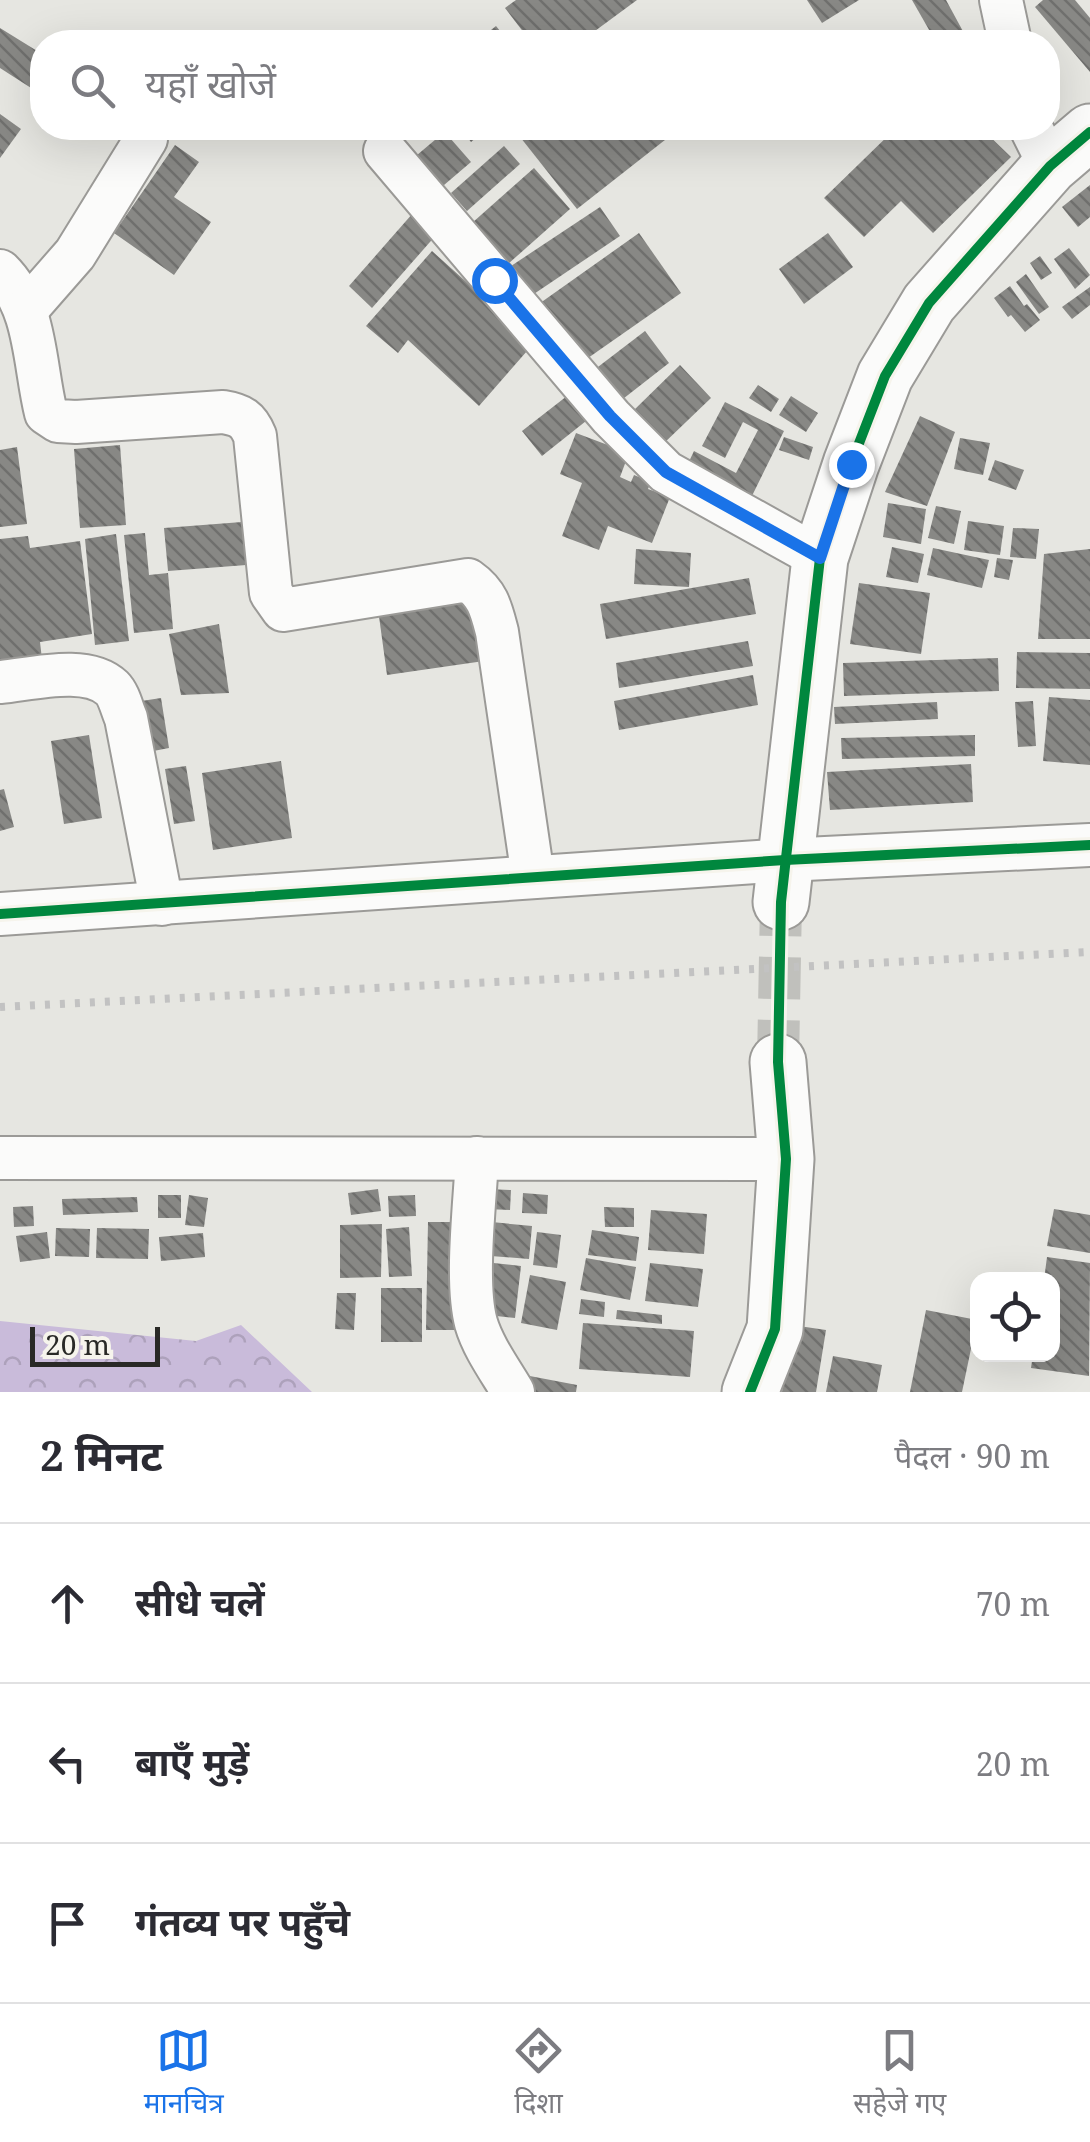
<!DOCTYPE html>
<html lang="hi">
<meta charset="utf-8">
<style>
:root{--surface:#fff;--page:#f7f7f7;--text:#2b2b33;--muted:#7c7c81;--line:#e1e1e2;--accent:#1a73e8}
body{margin:0;font-family:"Noto Serif","Noto Sans Devanagari",serif;background:var(--page);color:var(--text)}
.controls{position:absolute;right:30px;bottom:30px;display:grid;overflow:hidden;border-radius:20px;box-shadow:0 10px 40px #0002}
.controls button{width:90px;height:90px;display:grid;place-items:center;padding:0;border:0;border-bottom:2px solid var(--line);background:var(--surface);color:var(--text);font:50px sans-serif}
.scale{position:absolute;left:30px;bottom:25px;width:130px;box-sizing:border-box;padding-left:10px;border:5px solid #292926;border-top:0;font-size:28px;line-height:35px;white-space:nowrap;color:#292926;-webkit-text-stroke:8px #f6f4ec;paint-order:stroke}
.stop{position:absolute;width:30px;height:30px;margin:-22px;border:8px solid #1a73e8;border-radius:50%;background:#fff}
.stop.end{background:#1a73e8;border-color:#fff;box-shadow:0 2px 10px #0008}
.list{margin:0;padding:0;list-style:none}
h2{display:flex;justify-content:space-between;align-items:center;height:130px;margin:0;padding:0 40px;font-size:42px}
h2 small{font-size:32px;font-weight:400;color:var(--muted)}
.list li{display:grid;grid-template-columns:65px 1fr auto;gap:30px;align-items:center;box-sizing:border-box;height:160px;padding:0 40px;border-top:2px solid var(--line)}
.list b{display:block;font-size:38px;white-space:nowrap}
.list em{font-size:32px;font-style:normal;color:var(--muted)}
.icon{flex:none;width:55px;height:55px;fill:none;stroke:currentColor;stroke-width:2;stroke-linecap:round;stroke-linejoin:round}
.map{position:relative;flex:none;width:1090px;height:1392px;overflow:hidden}
.search{position:absolute;background:var(--surface);box-shadow:0 10px 40px #0002;left:30px;right:30px;top:30px;height:110px;display:flex;align-items:center;gap:25px;box-sizing:border-box;padding:0 35px;border-radius:40px;color:var(--muted);font-size:38px}
.sheet{height:610px;background:var(--surface)}
nav{display:flex;justify-content:space-around;align-items:center;box-sizing:border-box;height:140px;border-top:2px solid var(--line);background:var(--surface);font-size:28px;color:var(--muted)}
nav a{display:grid;justify-items:center;gap:5px}
nav .on{color:var(--accent)}
.map>svg:first-child{display:block}
.forest{fill:url(#forest-crowns)}
.building{fill:url(#building-back-hatch)}
.lines{fill:none;stroke-linecap:round;stroke-linejoin:round}
.street-tunnel{stroke:#c0c0bc;stroke-width:42;stroke-dasharray:42 21;stroke-linecap:butt}
.street-casing{stroke:#9b9a97;stroke-width:46}
.secondary-casing{stroke:#9b9a97;stroke-width:59}
.street{stroke:#fbfbfa;stroke-width:42}
.secondary{stroke:#fbfbfa;stroke-width:55}
.rail{stroke:#c2c2c2;stroke-width:8;stroke-dasharray:5 10;stroke-linecap:butt}
.cycleway-casing{stroke:#f6f4ec;stroke-width:16}
.cycleway{stroke:#00873e;stroke-width:10}
.route{stroke:#1a73e8;stroke-width:12}
</style>
<div class="map">
<svg width="1090" height="1392" viewBox="0 0 1090 1392">
<defs>
<pattern id="forest-crowns" width="20" height="18" patternUnits="userSpaceOnUse" patternTransform="scale(2.5)"><rect width="20" height="18" fill="#c9bbda"/><path d="M2 6a3 3 0 1 1 6 0M12 15a3 3 0 1 1 6 0" fill="none" stroke="#ada1bb"/></pattern>
<pattern id="building-back-hatch" width="6" height="6" patternUnits="userSpaceOnUse" patternTransform="scale(2.5)"><rect width="6" height="6" fill="#888885"/><path d="M-1 5l2 2M0 0l6 6M5-1l2 2" fill="none" stroke="#6f6f6d"/></pattern>
</defs>
<rect width="100%" height="100%" fill="#e6e6e1"/>
<path class="forest" d="M 0,1321 L 196,1341 L 241,1325 L 312,1392 L 0,1392 Z"/>
<g class="building">
<path d="M 516,0 L 637,0 L 580,42 L 531,42 L 505,8 Z"/>
<path d="M 807,0 L 859,0 L 822,23 Z"/>
<path d="M 912,0 L 946,0 L 965,35 L 951,42 L 936,42 Z"/>
<path d="M 1043,0 L 1075,0 L 1090,18 L 1090,72 L 1035,7 Z"/>
<path d="M 496,26 L 509,42 L 476,42 Z"/>
<path d="M 0,28 L 42,54 L 42,95 L 0,68 Z"/>
<path d="M 0,114 L 21,129 L 0,158 Z"/>
<path d="M 436,128 L 488,128 L 471,142 L 461,129 L 450,138 L 471,162 L 430,197 L 404,166 L 442,134 Z"/>
<path d="M 513,128 L 663,128 L 670,136 L 577,209 Z"/>
<path d="M 896,128 L 981,128 L 1011,157 L 933,233 L 901,201 L 864,237 L 824,198 Z"/>
<path d="M 175,145 L 199,162 L 174,197 L 211,222 L 174,275 L 114,233 Z"/>
<path d="M 504,146 L 520,164 L 467,211 L 451,193 Z"/>
<path d="M 534,168 L 570,209 L 499,272 L 463,231 Z"/>
<path d="M 1090,185 L 1090,217 L 1078,227 L 1062,207 Z"/>
<path d="M 600,207 L 620,236 L 522,302 L 502,272 Z"/>
<path d="M 413,213 L 437,234 L 372,308 L 349,286 Z"/>
<path d="M 639,233 L 681,293 L 578,365 L 536,306 Z"/>
<path d="M 828,233 L 853,267 L 804,304 L 779,269 Z"/>
<path d="M 1069,248 L 1090,275 L 1075,289 L 1054,259 Z"/>
<path d="M 432,251 L 534,343 L 479,406 L 408,340 L 398,353 L 366,326 Z"/>
<path d="M 1040,256 L 1052,273 L 1041,280 L 1030,263 Z"/>
<path d="M 1026,274 L 1049,307 L 1039,314 L 1016,282 Z"/>
<path d="M 1010,286 L 1024,306 L 1027,304 L 1040,320 L 1025,332 L 1011,315 L 1008,317 L 994,298 Z"/>
<path d="M 1090,287 L 1090,305 L 1072,319 L 1062,307 Z"/>
<path d="M 645,331 L 669,363 L 619,402 L 594,370 Z"/>
<path d="M 680,365 L 711,398 L 661,446 L 631,413 Z"/>
<path d="M 758,385 L 779,399 L 771,412 L 749,398 Z"/>
<path d="M 567,396 L 586,421 L 542,456 L 522,431 Z"/>
<path d="M 791,396 L 818,413 L 806,432 L 779,415 Z"/>
<path d="M 725,402 L 784,431 L 748,504 L 684,472 L 694,451 L 736,473 L 758,430 L 743,422 L 725,458 L 702,446 Z"/>
<path d="M 920,416 L 955,432 L 927,506 L 885,492 Z"/>
<path d="M 576,433 L 629,453 L 620,477 L 631,482 L 634,475 L 651,482 L 648,489 L 670,497 L 652,543 L 608,526 L 599,550 L 562,536 L 582,483 L 560,474 Z"/>
<path d="M 784,437 L 813,447 L 809,460 L 779,450 Z"/>
<path d="M 960,438 L 990,443 L 983,475 L 954,469 Z"/>
<path d="M 120,445 L 126,525 L 80,528 L 74,449 Z"/>
<path d="M 17,447 L 27,524 L 0,527 L 0,450 Z"/>
<path d="M 995,460 L 1024,470 L 1016,490 L 988,480 Z"/>
<path d="M 888,503 L 926,509 L 921,544 L 883,537 Z"/>
<path d="M 936,506 L 961,511 L 954,544 L 928,538 Z"/>
<path d="M 255,521 L 258,564 L 168,571 L 164,528 Z"/>
<path d="M 968,521 L 1004,526 L 1000,555 L 964,550 Z"/>
<path d="M 1013,528 L 1039,529 L 1036,559 L 1010,557 Z"/>
<path d="M 145,533 L 149,575 L 168,573 L 173,629 L 134,633 L 124,535 Z"/>
<path d="M 116,534 L 129,641 L 95,645 L 85,539 Z"/>
<path d="M 28,536 L 30,548 L 80,541 L 92,634 L 40,642 L 43,668 L 0,669 L 0,539 Z"/>
<path d="M 892,547 L 924,554 L 918,583 L 886,577 Z"/>
<path d="M 933,548 L 989,560 L 982,588 L 927,575 Z"/>
<path d="M 636,549 L 691,553 L 689,587 L 634,584 Z"/>
<path d="M 1090,549 L 1090,639 L 1038,639 L 1044,554 Z"/>
<path d="M 997,558 L 1013,560 L 1009,580 L 994,577 Z"/>
<path d="M 749,578 L 756,614 L 606,639 L 600,604 Z"/>
<path d="M 859,583 L 930,593 L 921,654 L 850,644 Z"/>
<path d="M 475,597 L 484,661 L 387,675 L 378,609 Z"/>
<path d="M 219,624 L 229,693 L 181,695 L 169,634 Z"/>
<path d="M 748,641 L 753,666 L 619,688 L 616,663 Z"/>
<path d="M 1017,652 L 1090,653 L 1090,689 L 1016,688 Z"/>
<path d="M 998,658 L 999,691 L 844,696 L 843,663 Z"/>
<path d="M 753,675 L 758,705 L 619,730 L 614,701 Z"/>
<path d="M 1049,697 L 1090,700 L 1090,765 L 1043,761 Z"/>
<path d="M 161,698 L 169,748 L 143,753 L 135,702 Z"/>
<path d="M 1033,701 L 1036,746 L 1018,747 L 1015,702 Z"/>
<path d="M 937,702 L 938,719 L 835,724 L 834,707 Z"/>
<path d="M 89,735 L 102,818 L 64,824 L 51,741 Z"/>
<path d="M 975,735 L 975,756 L 842,759 L 841,738 Z"/>
<path d="M 281,761 L 292,838 L 213,850 L 202,773 Z"/>
<path d="M 971,764 L 973,802 L 830,810 L 827,772 Z"/>
<path d="M 186,766 L 195,821 L 174,824 L 165,769 Z"/>
<path d="M 4,789 L 14,827 L 0,831 L 0,790 Z"/>
<path d="M 378,1189 L 381,1211 L 351,1215 L 348,1193 Z"/>
<path d="M 487,1189 L 511,1190 L 510,1210 L 486,1209 Z"/>
<path d="M 523,1193 L 548,1195 L 547,1214 L 522,1213 Z"/>
<rect x="158" y="1195" width="23" height="23"/>
<path d="M 189,1195 L 208,1198 L 204,1227 L 185,1225 Z"/>
<path d="M 415,1195 L 416,1216 L 389,1217 L 388,1196 Z"/>
<path d="M 137,1197 L 138,1212 L 63,1215 L 62,1199 Z"/>
<path d="M 33,1206 L 34,1226 L 14,1227 L 13,1207 Z"/>
<path d="M 604,1207 L 634,1208 L 634,1227 L 605,1227 Z"/>
<path d="M 1054,1209 L 1090,1215 L 1090,1253 L 1047,1246 Z"/>
<path d="M 651,1210 L 707,1214 L 704,1254 L 648,1250 Z"/>
<path d="M 481,1221 L 532,1226 L 529,1259 L 478,1255 Z"/>
<path d="M 428,1222 L 467,1222 L 467,1330 L 426,1330 Z"/>
<path d="M 382,1224 L 381,1277 L 340,1278 L 340,1225 Z"/>
<path d="M 409,1227 L 412,1276 L 389,1277 L 386,1229 Z"/>
<path d="M 56,1228 L 90,1229 L 89,1257 L 55,1256 Z"/>
<path d="M 97,1228 L 149,1229 L 148,1259 L 96,1258 Z"/>
<path d="M 592,1230 L 639,1237 L 636,1261 L 588,1255 Z"/>
<path d="M 47,1232 L 50,1258 L 20,1262 L 16,1236 Z"/>
<path d="M 537,1232 L 561,1235 L 557,1268 L 533,1265 Z"/>
<path d="M 203,1233 L 205,1257 L 161,1261 L 159,1237 Z"/>
<path d="M 1047,1257 L 1090,1263 L 1089,1376 L 1031,1368 L 1033,1354 L 1052,1354 L 1052,1280 L 1044,1280 Z"/>
<path d="M 586,1258 L 636,1267 L 630,1300 L 580,1290 Z"/>
<path d="M 484,1262 L 521,1266 L 515,1318 L 478,1314 Z"/>
<path d="M 650,1263 L 703,1269 L 698,1307 L 645,1301 Z"/>
<path d="M 530,1275 L 566,1282 L 557,1330 L 521,1323 Z"/>
<rect x="381" y="1288" width="41" height="54"/>
<path d="M 337,1293 L 356,1293 L 354,1330 L 335,1329 Z"/>
<path d="M 581,1299 L 605,1302 L 604,1317 L 579,1314 Z"/>
<path d="M 617,1310 L 662,1315 L 662,1324 L 616,1319 Z"/>
<path d="M 926,1310 L 977,1320 L 962,1392 L 910,1392 Z"/>
<path d="M 583,1323 L 694,1331 L 690,1377 L 579,1369 Z"/>
<path d="M 792,1325 L 826,1330 L 816,1392 L 782,1392 Z"/>
<path d="M 833,1356 L 882,1365 L 877,1392 L 826,1392 Z"/>
<path d="M 514,1373 L 577,1385 L 576,1392 L 523,1392 Z"/>
</g>
<g class="lines">
<path class="street-tunnel" d="M 778,1062 L 781,902"/>
<g class="street-casing">
<g id="street">
<path d="M 1001,0 L 1010,42"/>
<path d="M 1031,128 L 1050,166"/>
<path d="M 385,151 L 611,417 L 666,472 L 820,558"/>
<path d="M 0,271 C 37,307 34,365 46,413 L 58,421 L 76,422 L 223,412 C 241,415 248,419 255,436 L 271,593 L 283,610 L 468,580 C 488,594 491,609 497,632 L 533,877"/>
<path d="M 26,310 L 75,254 L 146,139"/>
<path d="M 0,682 C 32,679 87,664 112,688 C 119,695 122,709 126,718 L 162,904"/>
<path d="M 0,914 L 785,860 L 1090,845"/>
<path d="M 0,1158 L 786,1159"/>
<path d="M 477,1158 C 475,1202 465,1282 476,1323 C 483,1347 500,1370 513,1392"/>
</g>
</g>
<g class="secondary-casing">
<g id="secondary">
<path d="M 781,902 L 820,558 L 851,464 L 885,376 L 929,303 L 1050,166 L 1090,132"/>
<path d="M 750,1392 L 775,1329 L 786,1159 L 778,1062"/>
</g>
</g>
<use href="#street" class="street"/>
<use href="#secondary" class="secondary"/>
<path class="rail" d="M 0,1007 L 1090,952"/>
<g class="cycleway-casing">
<g id="cycleway">
<path d="M 0,914 L 785,860 L 1090,845"/>
<path d="M 750,1392 L 775,1329 L 786,1159 L 778,1062 L 781,902 L 820,558 L 851,464 L 885,376 L 929,303 L 1050,166 L 1090,132"/>
</g>
</g>
<use href="#cycleway" class="cycleway"/>
</g>
<g class="lines">
<path class="route" d="M 494,280 L 610,416 L 666,472 L 820,558 L 851,464"/>
</g>
</svg>
<div class="controls">
<button><svg class="icon" aria-label="locate" viewBox="0 0 24 24"><circle cx="12" cy="12" r="6"/><path d="M12 2v4M12 18v4M2 12h4M18 12h4"/></svg></button>
</div>
<div class="scale">20 m</div>
<div class="stop" style="left:494px;top:280px"></div>
<div class="stop end" style="left:851px;top:464px"></div>
<div class="search"><svg class="icon" aria-label="search" viewBox="0 0 24 24"><circle cx="10" cy="10" r="6"/><path d="M15 15l6 6"/></svg>यहाँ खोजें</div>
</div>
<section class="sheet">
<h2>2 मिनट<small>पैदल · 90 m</small></h2>
<ul class="list">
<li><svg class="icon" aria-label="ahead" viewBox="0 0 24 24"><path d="M12 20V5M6 11l6-6 6 6"/></svg><div><b>सीधे चलें</b></div><em>70 m</em></li>
<li><svg class="icon" aria-label="left" viewBox="0 0 24 24"><path d="M17 20v-9H6M10 6l-5 5 5 5"/></svg><div><b>बाएँ मुड़ें</b></div><em>20 m</em></li>
<li><svg class="icon" aria-label="arrive" viewBox="0 0 24 24"><path d="M6 21V4h12l-3 4 3 4H6"/></svg><div><b>गंतव्य पर पहुँचे</b></div></li>
</ul>
</section>
<nav>
<a class="on"><svg class="icon" aria-label="map" viewBox="0 0 24 24"><path d="M3 6l6-2 6 2 6-2v14l-6 2-6-2-6 2zM9 4v14M15 6v14"/></svg>मानचित्र</a>
<a><svg class="icon" aria-label="directions" viewBox="0 0 24 24"><path d="M12 3l9 9-9 9-9-9zM9 14v-3h6M13 9l2 2-2 2"/></svg>दिशा</a>
<a><svg class="icon" aria-label="saved" viewBox="0 0 24 24"><path d="M7 4h10v16l-5-4-5 4z"/></svg>सहेजे गए</a>
</nav>
